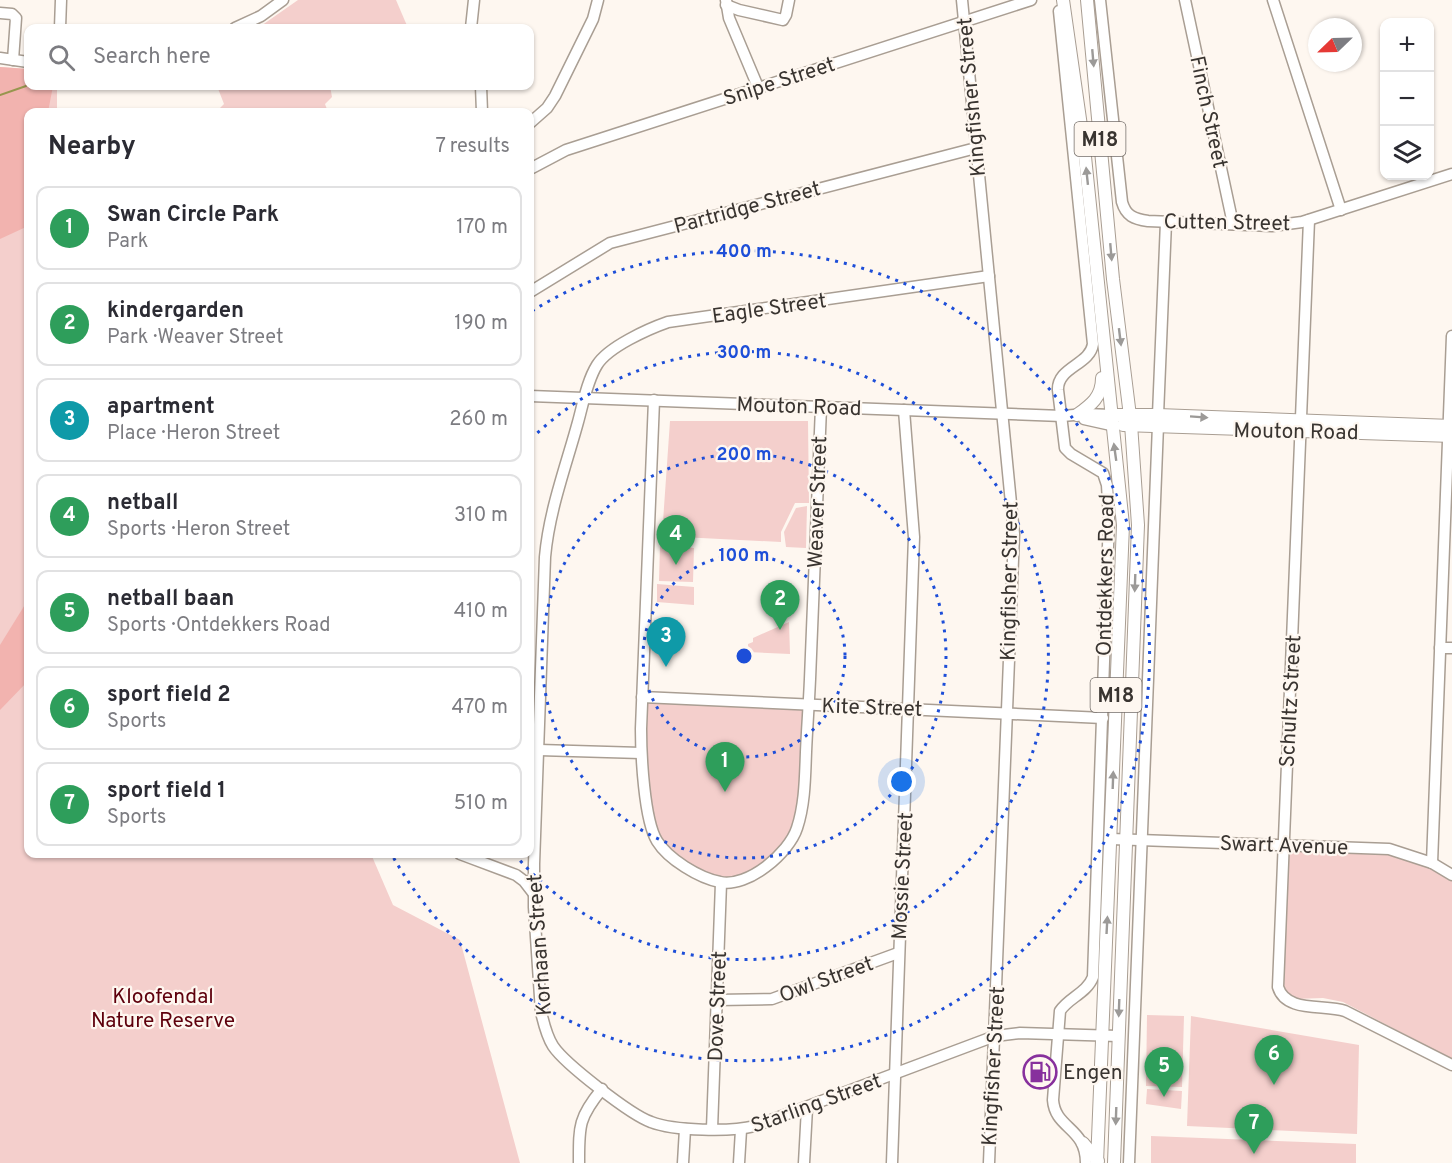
<!DOCTYPE html>
<meta charset="utf-8">
<style>
:root{--surface:#fff;--page:#f2f2f3;--text:#2b2b33;--muted:#7c7c81;--line:#e1e1e2;--accent:#d93025}
body{margin:0;font-family:Overpass,sans-serif;background:var(--page);color:var(--text)}
.controls{position:absolute;right:18px;top:18px;display:grid;overflow:hidden;border-radius:12px;box-shadow:0 2px 4px #0004}
.controls button{width:54px;height:54px;display:grid;place-items:center;padding:0;border:0;border-bottom:2px solid var(--line);background:var(--surface);color:var(--text);font:30px sans-serif}
.compass{position:absolute;left:1308px;top:18px;width:54px;height:54px;border-radius:50%;background:var(--surface);box-shadow:0 2px 4px #0004;rotate:247deg}
.you{position:absolute;left:902px;top:782px;width:21px;height:21px;margin:-15px;border:4px solid #fff;border-radius:50%;background:#1a73e8;box-shadow:0 0 0 9px #1a73e833}
.badge{display:grid;place-items:center;width:39px;height:39px;border-radius:50%;background:var(--accent);color:#fff;font-size:20px;font-weight:700}
.pin{position:absolute;translate:-50% -50px;filter:drop-shadow(0 2px 3px #0008)}
.pin::after{content:'';position:absolute;top:32px;width:21px;height:18px;background:inherit;clip-path:polygon(0 0,100% 0,50% 100%)}
.list{margin:0;padding:0;list-style:none}
h2{display:flex;justify-content:space-between;align-items:center;height:78px;margin:0;padding:0 24px;font-size:26px}
h2 small{font-size:20px;font-weight:400;color:var(--muted)}
.list li{display:grid;grid-template-columns:39px 1fr auto;gap:18px;align-items:center;box-sizing:border-box;height:84px;margin:0 12px 12px;padding:0 12px;border:2px solid var(--line);border-radius:12px}
.list b{display:block;font-size:22px;white-space:nowrap}
.list p{margin:0;font-size:20px;white-space:nowrap;color:var(--muted)}
.list em{font-size:20px;font-style:normal;color:var(--muted)}
.icon{flex:none;width:33px;height:33px;fill:none;stroke:currentColor;stroke-width:2;stroke-linecap:round;stroke-linejoin:round}
.map{position:relative;flex:none;width:1452px;height:1163px;overflow:hidden}
.search{position:absolute;background:var(--surface);box-shadow:0 2px 4px #0004;left:24px;top:24px;width:510px;height:66px;display:flex;align-items:center;gap:15px;box-sizing:border-box;padding:0 21px;border-radius:12px;color:var(--muted);font-size:22px}
.panel{position:absolute;background:var(--surface);box-shadow:0 2px 4px #0004;left:24px;top:108px;width:510px;height:750px;border-radius:12px}
.map>svg:first-child{display:block}
.green{fill:#f4cfcc}
.forest{fill:#f2b3af}
.lines{fill:none;stroke-linecap:round;stroke-linejoin:round}
.stream{stroke:#97964e;stroke-width:2}
.minor-casing{stroke:#a99e93;stroke-width:13}
.major-casing{stroke:#a99e93;stroke-width:14}
.minor{stroke:#fff;stroke-width:10}
.major{stroke:#fff;stroke-width:12}
.oneway{fill:#9c9a98}
.ring{fill:none;stroke:#1d4ed8;stroke-width:3;stroke-dasharray:3 6}
.labels{text-anchor:middle;stroke-width:4.5;stroke-linejoin:round;paint-order:stroke}
.shield{fill:#fef7f0;stroke:#746e6a;stroke-width:1.5}
.shield-label{font-size:20px;font-weight:bold;fill:#393430}
.street-label{font-size:21px;fill:#393430;stroke:#fef7f0}
.park-label{font-size:21px;fill:#5e000c;stroke:#fef7f0}
.poi-label{font-size:21px;fill:#393430;stroke:#fef7f0;text-anchor:start}
.centre{fill:#1d4ed8;stroke:#fef7f0;stroke-width:3}
.ring-label{font-size:18px;text-anchor:middle;font-weight:bold;fill:#1d4ed8;stroke:#fef7f0;stroke-width:4.5;stroke-linejoin:round;paint-order:stroke}
</style>
<div class="map">
<svg width="1452" height="1163" viewBox="0 0 1452 1163">
<rect width="100%" height="100%" fill="#fef7f0"/>
<g class="green">
<path d="M 298,0 L 396,0 L 408,28 L 258,28 Z"/>
<path d="M 0,67 L 28,69 L 28,86 L 57,86 L 57,112 L 28,112 L 28,854 L 371,854 L 393,905 L 460,940 L 520,1163 L 0,1163 Z"/>
<path d="M 217,86 L 330,86 L 332,97 L 325,104 L 328,112 L 216,112 L 224,104 Z"/>
<path d="M 670,421 L 808,421 L 809,503 L 795,503 L 781,532 L 781,542 L 662,536 Z"/>
<path d="M 807,506 L 806,548 L 786,547 L 784,532 L 796,508 Z"/>
<path d="M 660,545 L 694,548 L 693,582 L 659,581 Z"/>
<path d="M 657,584 L 694,587 L 694,605 L 657,602 Z"/>
<path d="M 789,622 L 790,654 L 748,652 L 748,644 L 753,642 L 753,638 Z"/>
<path d="M 642,697 L 809,704 L 797,828 L 771,863 L 721,883 L 679,864 L 651,826 Z"/>
<path d="M 1287,844 L 1389,849 L 1452,876 L 1452,1059 L 1343,1002 L 1323,998 L 1295,999 L 1280,988 Z"/>
<path d="M 1147,1015 L 1184,1016 L 1182,1087 L 1146,1086 Z"/>
<path d="M 1191,1016 L 1359,1045 L 1357,1134 L 1187,1126 Z"/>
<path d="M 1147,1089 L 1182,1091 L 1181,1109 L 1146,1104 Z"/>
<path d="M 1151,1136 L 1356,1144 L 1356,1163 L 1151,1163 Z"/>
</g>
<g class="forest">
<path d="M 0,67 L 28,69 L 28,86 L 53,86 L 48,112 L 28,112 L 28,215 L 26,227 L 0,239 Z"/>
<path d="M 26,603 L 28,605 L 28,681 L 0,710 L 0,645 Z"/>
</g>
<g class="lines">
<path class="stream" d="M 0,95 L 26,86"/>
<g class="minor-casing">
<g id="minor">
<path d="M 726,0 L 729,18 L 758,87"/>
<path d="M 962,0 L 1014,534 L 989,1163"/>
<path d="M 1100,0 L 1122,202 C 1126,216 1134,219 1148,221 L 1272,226 L 1302,222 L 1452,174"/>
<path d="M 1185,0 L 1233,224"/>
<path d="M 1273,0 L 1341,210"/>
<path d="M 726,5 L 739,10 L 783,20 L 786,15 L 789,0"/>
<path d="M 1059,11 L 1093,344 C 1090,365 1057,367 1058,390 L 1065,448 L 1071,454 L 1103,473 L 1107,485 L 1109,518 L 1093,977 C 1087,993 1068,998 1060,1011 L 1053,1100 C 1055,1129 1086,1127 1086,1163"/>
<path d="M 0,13 L 12,14 L 16,18 L 13,60"/>
<path d="M 60,28 L 61,0"/>
<path d="M 235,28 L 261,16 L 283,0"/>
<path d="M 471,28 L 474,0"/>
<path d="M 0,58 L 28,62"/>
<path d="M 481,86 L 482,112"/>
<path d="M 530,123 L 547,108 L 555,96 L 593,19 L 598,0"/>
<path d="M 530,169 L 566,150 L 1031,0"/>
<path d="M 1309,220 L 1278,987 C 1286,1013 1324,1004 1345,1011 L 1452,1065"/>
<path d="M 989,276 L 668,322 C 648,329 608,347 597,365 C 587,381 583,404 578,422 C 566,466 549,511 545,557 L 534,864 L 534,907 L 541,1012 C 544,1024 546,1035 553,1046 C 565,1064 631,1115 651,1122 C 674,1131 731,1132 755,1126 L 995,1036 L 1020,1033 L 1118,1036"/>
<path d="M 530,292 L 610,243 L 976,148"/>
<path d="M 530,396 L 1062,416 L 1086,414 L 1111,415"/>
<path d="M 654,400 L 641,729 C 641,754 644,820 657,841 C 668,859 699,878 720,882 C 748,888 789,853 797,828 C 805,804 805,777 806,752 C 807,728 809,703 810,679 C 814,588 817,498 821,407"/>
<path d="M 1158,415 L 1166,222"/>
<path d="M 1084,419 L 1111,425"/>
<path d="M 1440,648 L 1452,648"/>
<path d="M 642,697 L 1103,718"/>
<path d="M 539,750 L 641,753"/>
<path d="M 1111,839 L 1389,849 L 1432,863 L 1452,875"/>
<path d="M 460,854 L 516,875 L 524,881 L 534,894"/>
<path d="M 1432,863 L 1452,336"/>
<path d="M 717,1000 L 772,999 L 898,953"/>
<path d="M 712,1129 L 721,883"/>
<path d="M 579,1163 C 579,1127 578,1118 602,1089"/>
<path d="M 683,1163 L 685,1129"/>
<path d="M 739,1163 L 741,1130"/>
<path d="M 804,1163 L 807,1108"/>
<path d="M 892,1163 L 914,537 L 904,410"/>
<path d="M 1129,1163 L 1158,425"/>
</g>
</g>
<g class="major-casing">
<g id="major">
<path d="M 1063,0 L 1084,147 L 1123,525 L 1097,1163"/>
<path d="M 1087,0 L 1113,279 L 1131,424 L 1138,525 L 1114,1163"/>
<path d="M 1077,415 C 1091,405 1102,397 1102,378"/>
<path d="M 1111,415 L 1158,415 L 1452,426"/>
<path d="M 1123,425 L 1452,436"/>
<path d="M 1083,1143 L 1098,1161"/>
</g>
</g>
<use href="#minor" class="minor"/>
<use href="#major" class="major"/>
</g>
<defs><path id="oneway-solid" d="M-6-.8H1V-3.2L6.5 0L1 3.2V.8H-6Z" transform="scale(1.5)"/></defs>
<g class="oneway">
<use href="#oneway-solid" transform="translate(1093 58) rotate(85)"/>
<use href="#oneway-solid" transform="translate(1087 176) rotate(-96)"/>
<use href="#oneway-solid" transform="translate(1111 252) rotate(85)"/>
<use href="#oneway-solid" transform="translate(1120 337) rotate(83)"/>
<use href="#oneway-solid" transform="translate(1199 417) rotate(4)"/>
<use href="#oneway-solid" transform="translate(1115 452) rotate(-98)"/>
<use href="#oneway-solid" transform="translate(1135 583) rotate(92)"/>
<use href="#oneway-solid" transform="translate(1113 780) rotate(-88)"/>
<use href="#oneway-solid" transform="translate(1107 925) rotate(-87)"/>
<use href="#oneway-solid" transform="translate(1119 1008) rotate(92)"/>
<use href="#oneway-solid" transform="translate(1116 1116) rotate(92)"/>
</g>
<g class="ring">
<circle cx="744" cy="656" r="101"/>
<circle cx="744" cy="656" r="202"/>
<path d="M531 439A304 304 0 1 1 515 855"/>
<path d="M532 311A405 405 0 1 1 392 855"/>
</g>
<defs>
<g id="fuel-ring" transform="scale(1.725)"><circle r="9.5" fill="#fef7f0" stroke="#87309d" stroke-width="1.5"/><path d="M-5.5-6h7V0h2V4h1.3V-2.5L3-4.5l.8-.8L6-3V5H2.5V1h-1V6h-7ZM-4.2-4.7v3.2H.2V-4.7Z" fill="#87309d"/></g>
</defs>
<g fill-rule="evenodd">
<use href="#fuel-ring" x="1040" y="1072"/>
</g>
<g class="labels">
<g class="shield">
<rect x="1074.5" y="122" width="51" height="34" rx="4.5"/>
<rect x="1090.5" y="678" width="51" height="34" rx="4.5"/>
</g>
<g class="shield-label">
<text x="1100" y="146">M18</text>
<text x="1116" y="702">M18</text>
</g>
<g class="street-label">
<text transform="translate(779 81) rotate(-18)" y="7">Snipe Street</text>
<text transform="translate(971 97) rotate(-95)" y="7">Kingfisher Street</text>
<text transform="translate(1209 112) rotate(78)" y="7">Finch Street</text>
<text transform="translate(747 207) rotate(-15)" y="7">Partridge Street</text>
<text transform="translate(1227 222) rotate(1)" y="7">Cutten Street</text>
<text transform="translate(769 308) rotate(-8)" y="7">Eagle Street</text>
<text transform="translate(799 406) rotate(2)" y="7">Mouton Road</text>
<text transform="translate(1296 431) rotate(1)" y="7">Mouton Road</text>
<text transform="translate(817 502) rotate(-88)" y="7">Weaver Street</text>
<text transform="translate(1105 575) rotate(-89)" y="7">Ontdekkers Road</text>
<text transform="translate(1009 581) rotate(-89)" y="7">Kingfisher Street</text>
<text transform="translate(1290 701) rotate(-87)" y="7">Schultz Street</text>
<text transform="translate(872 707) rotate(2)" y="7">Kite Street</text>
<text transform="translate(1284 845) rotate(2)" y="7">Swart Avenue</text>
<text transform="translate(902 876) rotate(-87)" y="7">Mossie Street</text>
<text transform="translate(539 945) rotate(-94)" y="7">Korhaan Street</text>
<text transform="translate(826 979) rotate(-20)" y="7">Owl Street</text>
<text transform="translate(717 1006) rotate(-88)" y="7">Dove Street</text>
<text transform="translate(993 1066) rotate(-87)" y="7">Kingfisher Street</text>
<text transform="translate(816 1103) rotate(-20)" y="7">Starling Street</text>
</g>
<g class="park-label">
<text x="163" y="1003">Kloofendal<tspan x="163" dy="24">Nature Reserve</tspan></text>
</g>
<g class="poi-label">
<text x="1063" y="1079">Engen</text>
</g>
</g>
<circle cx="744" cy="656" r="9" class="centre"/>
<g class="ring-label">
<text x="744" y="257">400 m</text>
<text x="744" y="358">300 m</text>
<text x="744" y="460">200 m</text>
<text x="744" y="561">100 m</text>
</g>
</svg>
<div class="controls">
<button>+</button>
<button>−</button>
<button><svg class="icon" aria-label="layers" viewBox="0 0 24 24"><path d="M12 4l9 5-9 5-9-5zM3 14l9 5 9-5"/></svg></button>
</div>
<svg class="compass" viewBox="-18 -18 36 36"><path d="M0-13l5 13h-10z" fill="#e53935"/><path d="M0 13l5-13h-10z" fill="#7c7c81"/></svg>
<div class="you"></div>
<div class="pin badge" style="left:725px;top:792px;background:#2e9e5b">1</div>
<div class="pin badge" style="left:780px;top:630px;background:#2e9e5b">2</div>
<div class="pin badge" style="left:666px;top:667px;background:#0f9aa8">3</div>
<div class="pin badge" style="left:676px;top:565px;background:#2e9e5b">4</div>
<div class="pin badge" style="left:1164px;top:1097px;background:#2e9e5b">5</div>
<div class="pin badge" style="left:1274px;top:1085px;background:#2e9e5b">6</div>
<div class="pin badge" style="left:1254px;top:1154px;background:#2e9e5b">7</div>
<div class="search"><svg class="icon" aria-label="search" viewBox="0 0 24 24"><circle cx="10" cy="10" r="6"/><path d="M15 15l6 6"/></svg>Search here</div>
<section class="panel">
<h2>Nearby<small>7 results</small></h2>
<ul class="list">
<li><span class="badge" style="background:#2e9e5b">1</span><div><b>Swan Circle Park</b><p>Park</p></div><em>170 m</em></li>
<li><span class="badge" style="background:#2e9e5b">2</span><div><b>kindergarden</b><p>Park · Weaver Street</p></div><em>190 m</em></li>
<li><span class="badge" style="background:#0f9aa8">3</span><div><b>apartment</b><p>Place · Heron Street</p></div><em>260 m</em></li>
<li><span class="badge" style="background:#2e9e5b">4</span><div><b>netball</b><p>Sports · Heron Street</p></div><em>310 m</em></li>
<li><span class="badge" style="background:#2e9e5b">5</span><div><b>netball baan</b><p>Sports · Ontdekkers Road</p></div><em>410 m</em></li>
<li><span class="badge" style="background:#2e9e5b">6</span><div><b>sport field 2</b><p>Sports</p></div><em>470 m</em></li>
<li><span class="badge" style="background:#2e9e5b">7</span><div><b>sport field 1</b><p>Sports</p></div><em>510 m</em></li>
</ul>
</section>
</div>
